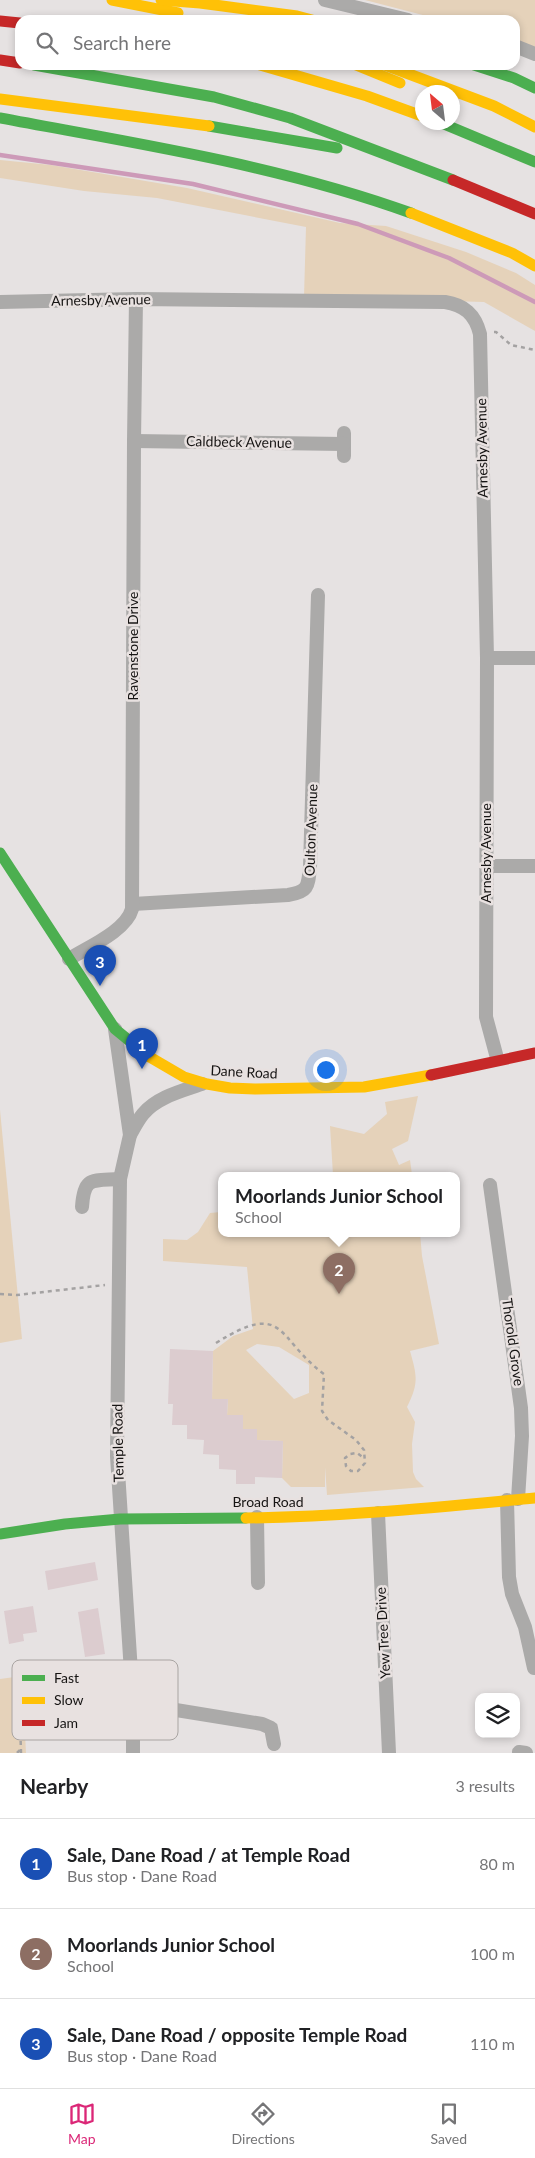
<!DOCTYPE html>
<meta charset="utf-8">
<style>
:root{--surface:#fff;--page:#f2f2f2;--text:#202124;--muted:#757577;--line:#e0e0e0;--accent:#db2777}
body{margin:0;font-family:Lato,sans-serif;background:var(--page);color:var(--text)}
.controls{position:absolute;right:15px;bottom:15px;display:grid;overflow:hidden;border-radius:10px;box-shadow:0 2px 8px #0003}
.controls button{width:45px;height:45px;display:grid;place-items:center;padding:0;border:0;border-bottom:1px solid var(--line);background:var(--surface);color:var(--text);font:25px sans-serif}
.compass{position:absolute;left:415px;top:85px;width:45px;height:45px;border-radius:50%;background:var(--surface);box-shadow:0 2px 8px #0003;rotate:332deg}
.you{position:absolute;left:325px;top:1069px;width:18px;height:18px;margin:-12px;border:4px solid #fff;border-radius:50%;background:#1a73e8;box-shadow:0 0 0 8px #1a73e833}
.badge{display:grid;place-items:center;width:32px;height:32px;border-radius:50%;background:var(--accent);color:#fff;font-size:16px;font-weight:700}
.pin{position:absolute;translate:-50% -41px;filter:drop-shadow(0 1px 2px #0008)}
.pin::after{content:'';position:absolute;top:26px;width:18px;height:15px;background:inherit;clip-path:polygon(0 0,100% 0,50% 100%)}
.popup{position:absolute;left:218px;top:1172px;width:242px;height:65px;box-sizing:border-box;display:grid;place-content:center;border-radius:10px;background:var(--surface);filter:drop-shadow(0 1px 4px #0005);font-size:16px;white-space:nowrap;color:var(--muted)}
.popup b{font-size:19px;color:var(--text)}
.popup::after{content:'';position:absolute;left:50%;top:100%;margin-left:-10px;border:10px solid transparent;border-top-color:var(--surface)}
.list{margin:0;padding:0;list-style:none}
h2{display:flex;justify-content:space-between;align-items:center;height:65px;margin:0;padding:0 20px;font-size:21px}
h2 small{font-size:16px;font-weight:400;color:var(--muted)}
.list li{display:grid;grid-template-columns:32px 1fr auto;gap:15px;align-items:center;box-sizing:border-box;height:90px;padding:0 20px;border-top:1px solid var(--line)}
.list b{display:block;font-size:19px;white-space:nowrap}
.list p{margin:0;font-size:16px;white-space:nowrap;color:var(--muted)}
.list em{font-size:16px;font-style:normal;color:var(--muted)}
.icon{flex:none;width:28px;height:28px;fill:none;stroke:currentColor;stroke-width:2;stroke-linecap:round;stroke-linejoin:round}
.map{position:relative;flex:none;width:535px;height:1753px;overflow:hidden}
.search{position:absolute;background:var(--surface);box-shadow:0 2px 8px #0003;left:15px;right:15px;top:15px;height:55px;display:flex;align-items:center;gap:12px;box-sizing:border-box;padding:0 18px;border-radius:15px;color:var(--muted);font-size:19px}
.sheet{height:335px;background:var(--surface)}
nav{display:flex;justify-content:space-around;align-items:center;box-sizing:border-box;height:70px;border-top:1px solid var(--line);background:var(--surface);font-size:14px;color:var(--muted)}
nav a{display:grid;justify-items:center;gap:2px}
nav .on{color:var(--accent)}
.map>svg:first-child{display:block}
.green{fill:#e5d2ba;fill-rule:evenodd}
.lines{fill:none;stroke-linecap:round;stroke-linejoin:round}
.stream{stroke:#cd9ab8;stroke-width:4.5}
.building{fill:#dccccf}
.path{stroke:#a4a2a2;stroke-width:2.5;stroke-dasharray:4 4;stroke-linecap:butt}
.street{stroke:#abaaa9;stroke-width:14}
.fast{stroke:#4caf50;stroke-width:11}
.slow{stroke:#ffc107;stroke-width:11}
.jam{stroke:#c62828;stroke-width:11}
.labels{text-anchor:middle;stroke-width:5;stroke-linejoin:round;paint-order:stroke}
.street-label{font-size:14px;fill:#161413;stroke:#e8e1e0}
.key{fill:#e8e1e0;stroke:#a9a4a2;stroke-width:1}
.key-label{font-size:14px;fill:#161413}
</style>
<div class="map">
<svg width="535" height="1753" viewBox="0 0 535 1753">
<rect width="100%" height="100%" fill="#e6e2e2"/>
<g class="green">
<path d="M 365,0 L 535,0 L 535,49 L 515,41 L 515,20 L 442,20 Z"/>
<path d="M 0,160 L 51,165 L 187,188 L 340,223 L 386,226 L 466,252 L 516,273 L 535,285 L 535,331 L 484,302 L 304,297 L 306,227 L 157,198 L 84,191 L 0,178 Z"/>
<path d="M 418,1096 L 408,1141 L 392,1149 L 399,1165 L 410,1160 L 412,1175 L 333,1175 L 330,1126 L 364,1134 L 387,1114 L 385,1102 Z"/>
<path d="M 0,1110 L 22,1339 L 0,1343 Z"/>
<path d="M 221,1212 L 222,1233 L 420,1233 L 422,1256 L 439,1344 L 410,1351 C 417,1376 419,1383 407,1407 L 415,1422 L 412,1444 L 413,1472 L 416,1479 L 424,1487 L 327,1495 L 325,1467 L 325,1487 L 291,1487 L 282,1478 L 283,1441 L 257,1440 L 257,1429 L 243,1429 L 243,1415 L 227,1415 L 228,1399 L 212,1399 L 213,1351 L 233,1336 L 253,1329 L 247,1267 L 163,1261 L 163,1239 L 187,1240 L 198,1232 L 210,1213 ZM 257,1344 L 279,1347 L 309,1365 L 309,1393 L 294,1399 L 246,1350 Z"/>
<path d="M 22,1676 L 26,1753 L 0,1753 L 0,1679 Z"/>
</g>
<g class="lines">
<path class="stream" d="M 0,155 L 193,184 L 358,224 L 449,258 L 535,302"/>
</g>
<g class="building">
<path d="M 170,1349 L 213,1351 L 212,1399 L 228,1399 L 227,1415 L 243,1415 L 243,1429 L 257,1429 L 257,1440 L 283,1441 L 282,1478 L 255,1477 L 255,1484 L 236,1484 L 236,1470 L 219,1469 L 219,1455 L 203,1454 L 204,1440 L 187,1439 L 187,1425 L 172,1425 L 173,1404 L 168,1404 Z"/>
<path d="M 95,1562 L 98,1580 L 48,1590 L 45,1571 Z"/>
<path d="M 33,1606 L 37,1632 L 23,1634 L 24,1641 L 9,1644 L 4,1611 Z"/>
<path d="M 98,1608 L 105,1654 L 85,1657 L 78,1612 Z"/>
</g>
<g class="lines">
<g class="path">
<path d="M 494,332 L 496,332 L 511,345 L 535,350"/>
<path d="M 0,1294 L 17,1295 L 105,1285"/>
<path d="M 216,1343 C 286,1299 276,1339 324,1374 L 322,1411 L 328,1420 L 356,1440 L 364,1450 L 365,1463 L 358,1471 L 351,1471 L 346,1466 L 345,1458 L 350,1454 L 357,1453 L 364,1458"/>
<path d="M 17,1753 L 21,1749"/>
<path d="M 21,1753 L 19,1684 L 50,1671 L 74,1673 L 116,1670"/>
</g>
<g class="street">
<path d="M 325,0 L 408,20"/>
<path d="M 515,46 L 535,54"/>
<path d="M 0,302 L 136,299 L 445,302 C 464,305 475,314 480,334 L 487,658 L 486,1017 L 497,1058"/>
<path d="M 344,433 L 344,456"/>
<path d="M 134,441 L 344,444"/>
<path d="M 487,658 L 535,658"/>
<path d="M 486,866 L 535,866"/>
<path d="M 133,904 L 288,895 C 308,892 308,887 310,867 L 318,595"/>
<path d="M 69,959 C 88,947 126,931 132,909 L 134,441 L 136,299"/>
<path d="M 115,1029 L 130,1135 L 120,1179 L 117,1456 L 133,1703 L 133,1753"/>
<path d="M 130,1135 C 134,1128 138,1120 143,1114 C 157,1097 182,1091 202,1084"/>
<path d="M 490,1185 L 521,1408 L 522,1436 L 518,1499"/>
<path d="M 82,1207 C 84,1176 92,1181 120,1179"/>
<path d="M 507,1500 L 509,1577 L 512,1594 L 525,1627 L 534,1668"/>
<path d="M 378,1513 L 389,1753"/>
<path d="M 257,1517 L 258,1583"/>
<path d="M 133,1703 L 262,1724 L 271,1728 L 274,1744"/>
<path d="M 519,1752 L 526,1753"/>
</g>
<g class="fast">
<path d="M 34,65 L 214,97 L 290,118 L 453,180"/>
<path d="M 474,65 L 514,78 L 535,88"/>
<path d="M 0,118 C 138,144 278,165 411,213"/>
<path d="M 439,122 L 535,162"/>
<path d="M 209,126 L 337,148"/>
<path d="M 0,853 L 115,1029 L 148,1056"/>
<path d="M 0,1534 L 65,1524 L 120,1519 L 246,1518"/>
</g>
<g class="slow">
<path d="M 112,0 L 178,13"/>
<path d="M 161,0 L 200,3 L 297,16 L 312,20"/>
<path d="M 260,65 L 367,96 L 422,116"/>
<path d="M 356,65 L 400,83"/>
<path d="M 385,65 L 494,106 L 535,127"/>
<path d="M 0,99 L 209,126"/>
<path d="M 411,213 L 512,253 L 535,266"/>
<path d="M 148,1056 L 184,1077 L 207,1084 L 230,1088 L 255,1089 L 364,1087 L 431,1075"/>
<path d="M 246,1518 C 343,1517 439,1507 535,1498"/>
</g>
<g class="jam">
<path d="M 0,21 L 20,23"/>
<path d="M 0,60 L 20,63"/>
<path d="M 453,180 L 535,214"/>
<path d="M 431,1075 L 535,1053"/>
</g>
</g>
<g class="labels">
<g class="street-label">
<text transform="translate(101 300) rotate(-1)" y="5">Arnesby Avenue</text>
<text transform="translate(239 442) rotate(1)" y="5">Caldbeck Avenue</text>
<text transform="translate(482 448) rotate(-91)" y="5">Arnesby Avenue</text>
<text transform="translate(133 646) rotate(-90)" y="5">Ravenstone Drive</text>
<text transform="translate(311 830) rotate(-88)" y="5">Oulton Avenue</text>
<text transform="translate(486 853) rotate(-90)" y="5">Arnesby Avenue</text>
<text transform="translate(244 1072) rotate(3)" y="5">Dane Road</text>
<text transform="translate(513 1342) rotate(82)" y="5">Thorold Grove</text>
<text transform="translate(118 1443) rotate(-91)" y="5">Temple Road</text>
<text x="268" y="1507">Broad Road</text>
<text transform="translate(383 1633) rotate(-93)" y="5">Yew Tree Drive</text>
</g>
</g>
<rect x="12" y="1660" width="166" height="80" rx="8" class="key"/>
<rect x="22" y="1675" width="23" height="6" fill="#4caf50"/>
<rect x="22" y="1697" width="23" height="7" fill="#ffc107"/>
<rect x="22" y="1720" width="23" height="6" fill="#c62828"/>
<g class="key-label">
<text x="54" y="1683">Fast</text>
<text x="54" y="1705">Slow</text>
<text x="54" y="1728">Jam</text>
</g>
</svg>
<div class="controls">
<button><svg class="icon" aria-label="layers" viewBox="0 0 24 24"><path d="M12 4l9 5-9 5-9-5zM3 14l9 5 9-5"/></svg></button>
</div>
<svg class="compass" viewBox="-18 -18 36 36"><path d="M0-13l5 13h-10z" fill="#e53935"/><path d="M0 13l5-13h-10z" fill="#757577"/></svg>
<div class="you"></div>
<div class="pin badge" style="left:142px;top:1069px;background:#1a4fb4">1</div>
<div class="pin badge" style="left:339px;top:1294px;background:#8d6e63">2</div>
<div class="popup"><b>Moorlands Junior School</b>School</div>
<div class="pin badge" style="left:100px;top:986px;background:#1a4fb4">3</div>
<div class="search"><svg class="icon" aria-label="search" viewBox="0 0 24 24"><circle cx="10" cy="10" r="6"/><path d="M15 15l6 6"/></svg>Search here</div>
</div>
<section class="sheet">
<h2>Nearby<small>3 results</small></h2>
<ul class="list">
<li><span class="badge" style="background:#1a4fb4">1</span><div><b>Sale, Dane Road / at Temple Road</b><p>Bus stop · Dane Road</p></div><em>80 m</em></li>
<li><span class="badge" style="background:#8d6e63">2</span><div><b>Moorlands Junior School</b><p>School</p></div><em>100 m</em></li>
<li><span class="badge" style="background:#1a4fb4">3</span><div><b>Sale, Dane Road / opposite Temple Road</b><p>Bus stop · Dane Road</p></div><em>110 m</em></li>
</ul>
</section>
<nav>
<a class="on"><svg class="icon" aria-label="map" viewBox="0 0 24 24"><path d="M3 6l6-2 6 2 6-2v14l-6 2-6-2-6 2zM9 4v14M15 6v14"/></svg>Map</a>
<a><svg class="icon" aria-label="directions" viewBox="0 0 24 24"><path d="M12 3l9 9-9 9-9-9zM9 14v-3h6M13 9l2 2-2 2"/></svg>Directions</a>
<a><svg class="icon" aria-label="saved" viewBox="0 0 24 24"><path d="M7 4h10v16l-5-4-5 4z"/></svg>Saved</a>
</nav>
